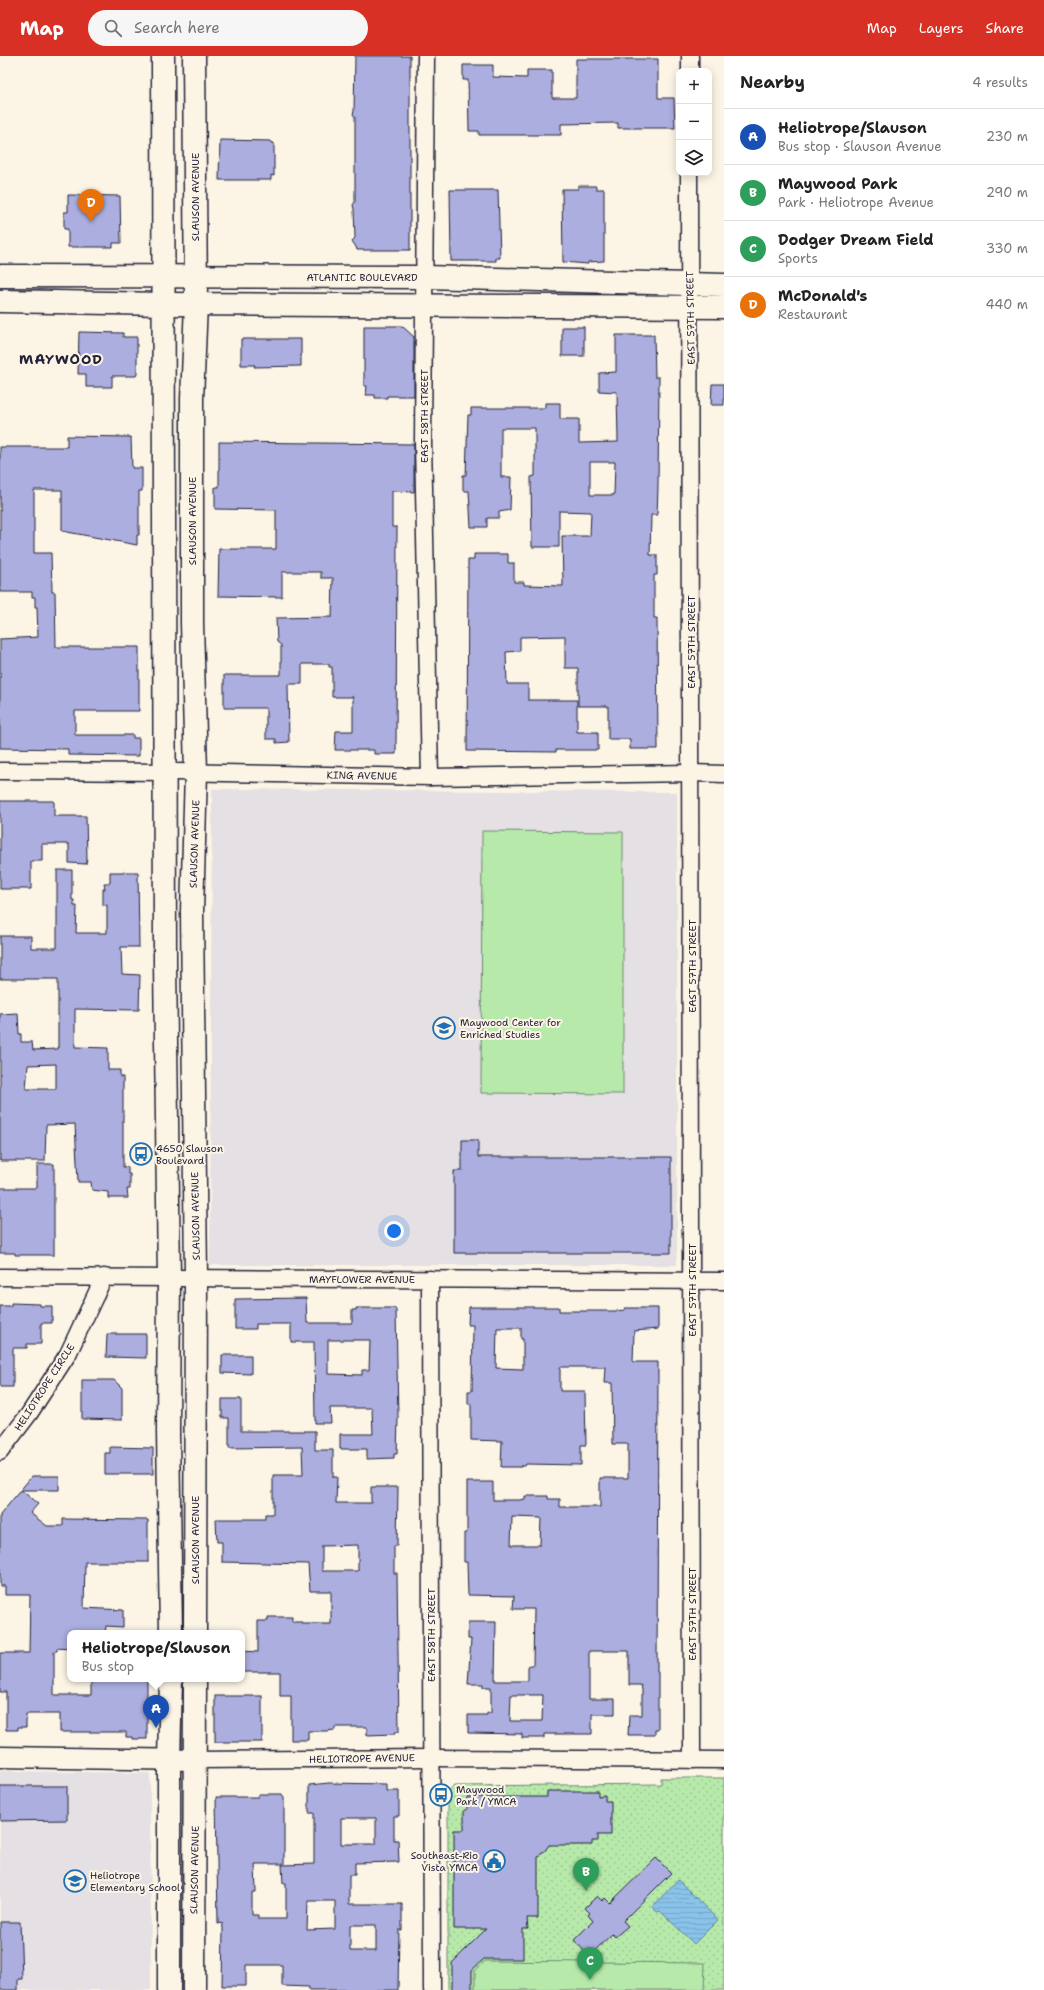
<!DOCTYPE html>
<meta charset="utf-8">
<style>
:root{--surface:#fff;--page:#f6f6f6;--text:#222;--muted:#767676;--line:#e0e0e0;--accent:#d93025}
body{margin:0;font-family:"Shantell Sans",sans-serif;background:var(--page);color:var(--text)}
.controls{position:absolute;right:12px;top:12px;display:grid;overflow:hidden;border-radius:8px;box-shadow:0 2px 10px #0003}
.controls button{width:36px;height:36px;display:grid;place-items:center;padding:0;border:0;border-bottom:1px solid var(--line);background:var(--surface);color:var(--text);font:20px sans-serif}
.you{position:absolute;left:394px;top:1175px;width:14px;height:14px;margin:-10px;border:3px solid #fff;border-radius:50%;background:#1a73e8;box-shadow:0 0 0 6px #1a73e833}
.badge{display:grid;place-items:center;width:26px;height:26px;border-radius:50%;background:var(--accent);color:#fff;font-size:13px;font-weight:700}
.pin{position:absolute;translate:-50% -33px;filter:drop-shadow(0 1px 2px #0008)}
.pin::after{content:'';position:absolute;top:21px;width:14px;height:12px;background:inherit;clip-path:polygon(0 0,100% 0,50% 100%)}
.popup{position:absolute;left:67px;top:1574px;width:178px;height:52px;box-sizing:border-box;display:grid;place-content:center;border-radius:8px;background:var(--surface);filter:drop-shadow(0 1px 3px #0005);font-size:13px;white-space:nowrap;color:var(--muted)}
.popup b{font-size:15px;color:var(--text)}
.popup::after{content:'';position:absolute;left:50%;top:100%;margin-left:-8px;border:8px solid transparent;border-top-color:var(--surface)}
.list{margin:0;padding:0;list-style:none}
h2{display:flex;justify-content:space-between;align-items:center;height:52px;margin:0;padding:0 16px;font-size:17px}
h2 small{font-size:13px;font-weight:400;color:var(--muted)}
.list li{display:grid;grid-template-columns:26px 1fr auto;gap:12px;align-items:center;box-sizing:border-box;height:56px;padding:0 16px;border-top:1px solid var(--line)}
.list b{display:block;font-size:15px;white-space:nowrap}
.list p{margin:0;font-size:13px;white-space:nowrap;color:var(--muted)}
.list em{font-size:13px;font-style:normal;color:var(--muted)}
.icon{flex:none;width:22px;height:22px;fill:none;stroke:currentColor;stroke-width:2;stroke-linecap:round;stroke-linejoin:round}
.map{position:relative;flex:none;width:724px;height:1934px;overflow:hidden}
header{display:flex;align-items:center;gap:24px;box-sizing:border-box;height:56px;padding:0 20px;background:var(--accent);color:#fff}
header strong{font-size:19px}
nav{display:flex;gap:22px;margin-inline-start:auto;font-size:14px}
.search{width:280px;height:36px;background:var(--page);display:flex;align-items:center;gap:10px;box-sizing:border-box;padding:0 14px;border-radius:22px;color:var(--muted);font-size:15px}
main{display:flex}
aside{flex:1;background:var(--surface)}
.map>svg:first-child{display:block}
.built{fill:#e4e0e3}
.park{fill:url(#park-dots);stroke:#6c8672}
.garden{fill:#b7eaaa;stroke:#6c8672}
.water{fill:url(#water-rules);stroke:#6083a3}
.building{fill:#abaedf;stroke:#22223b;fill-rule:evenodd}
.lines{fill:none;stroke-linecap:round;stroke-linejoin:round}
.minor-casing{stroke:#22223b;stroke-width:19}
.tertiary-casing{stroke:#22223b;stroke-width:23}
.primary-casing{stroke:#22223b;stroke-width:25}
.minor{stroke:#fcf5e5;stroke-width:16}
.tertiary{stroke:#fcf5e5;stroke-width:20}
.primary{stroke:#fcf5e5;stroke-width:22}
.labels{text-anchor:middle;stroke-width:4;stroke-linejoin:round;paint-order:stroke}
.street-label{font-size:10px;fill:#22223b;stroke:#fcf5e5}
.poi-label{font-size:10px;fill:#22223b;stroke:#fcf5e5;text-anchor:start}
.district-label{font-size:14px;font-weight:bold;letter-spacing:1px;fill:#22223b;stroke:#fcf5e5}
</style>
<header>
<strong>Map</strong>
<div class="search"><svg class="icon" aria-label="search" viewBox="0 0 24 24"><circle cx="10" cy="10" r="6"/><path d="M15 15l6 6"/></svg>Search here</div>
<nav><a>Map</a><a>Layers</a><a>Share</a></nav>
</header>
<main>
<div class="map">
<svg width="724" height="1934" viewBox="0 0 724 1934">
<defs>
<pattern id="park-dots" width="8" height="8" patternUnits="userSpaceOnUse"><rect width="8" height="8" fill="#b7eaaa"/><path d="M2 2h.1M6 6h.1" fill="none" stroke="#9dc893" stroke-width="1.8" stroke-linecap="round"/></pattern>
<pattern id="water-rules" width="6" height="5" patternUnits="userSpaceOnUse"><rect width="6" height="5" fill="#8ac3e9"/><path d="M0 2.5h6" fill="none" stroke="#77a7c9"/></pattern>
</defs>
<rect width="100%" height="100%" fill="#fcf5e5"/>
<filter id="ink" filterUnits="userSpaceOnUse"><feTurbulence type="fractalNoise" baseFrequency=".025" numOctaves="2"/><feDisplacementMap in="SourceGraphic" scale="8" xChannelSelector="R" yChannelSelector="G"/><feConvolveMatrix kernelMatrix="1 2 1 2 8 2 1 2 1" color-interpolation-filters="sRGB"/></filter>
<g filter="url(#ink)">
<g class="built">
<path d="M 212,733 L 677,736 L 677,1209 L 210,1209 Z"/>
<path d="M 0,1715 L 150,1717 L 151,1934 L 0,1934 Z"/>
</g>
<path class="park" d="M 661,1722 L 724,1722 L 724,1934 L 448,1934 L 448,1735 L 454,1730 L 661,1728 Z"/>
<g class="garden">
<path d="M 482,775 L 623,776 L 623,1038 L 481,1037 Z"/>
<path d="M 485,1905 L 705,1907 L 704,1934 L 475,1934 L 475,1915 Z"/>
</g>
<path class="water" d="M 678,1824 L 718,1864 L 694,1888 L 660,1855 L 657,1856 L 652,1851 Z"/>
<g class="building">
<path d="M 355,0 L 410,0 L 410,194 L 357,194 L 356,191 L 352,185 L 355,182 L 354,153 L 353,149 L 355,146 L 355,61 L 353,58 L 354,55 Z"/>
<path d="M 576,3 L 658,3 L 658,42 L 674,42 L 675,72 L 618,72 L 618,67 L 561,68 L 561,79 L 479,79 L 479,75 L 469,75 L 468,24 L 463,24 L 463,9 L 493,9 L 493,21 L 527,22 L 527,14 L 552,14 L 552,42 L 576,42 Z"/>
<path d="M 220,84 L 271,85 L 271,87 L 274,87 L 274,120 L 271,119 L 271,124 L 219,124 Z"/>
<path d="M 578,130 L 596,130 L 596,133 L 604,133 L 604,205 L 588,206 L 588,208 L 563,206 L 562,133 L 578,133 Z"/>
<path d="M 450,134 L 498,134 L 500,202 L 496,202 L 496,205 L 451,205 Z"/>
<path d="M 68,139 L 120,140 L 121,187 L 113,187 L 113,191 L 68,191 L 68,173 L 64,173 L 64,156 L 68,156 Z"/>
<path d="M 364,270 L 402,270 L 414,281 L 414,340 L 387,340 L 387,342 L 375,342 L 375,339 L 366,339 L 367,330 L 364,330 Z"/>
<rect x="562" y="271" width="22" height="29"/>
<path d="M 79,276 L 123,277 L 123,281 L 137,281 L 137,318 L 136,320 L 112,320 L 112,331 L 86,331 L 86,318 L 78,318 Z"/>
<path d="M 616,279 L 654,279 L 655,321 L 659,321 L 658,431 L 657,459 L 651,459 L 650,499 L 657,499 L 657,519 L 654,519 L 654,562 L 657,562 L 658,693 L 630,693 L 630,683 L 608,683 L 608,650 L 578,650 L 578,612 L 565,612 L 565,580 L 520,581 L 520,595 L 506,596 L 507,628 L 528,628 L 528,644 L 577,644 L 577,676 L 598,676 L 598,694 L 556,694 L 556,696 L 467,695 L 468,504 L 474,504 L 474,498 L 508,498 L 508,507 L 514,507 L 514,526 L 524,526 L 524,529 L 563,530 L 562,480 L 590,480 L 591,456 L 559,455 L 559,491 L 532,491 L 531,421 L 535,420 L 535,372 L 501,372 L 501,421 L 511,421 L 510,454 L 499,456 L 499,462 L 487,462 L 487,471 L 471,471 L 469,435 L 463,435 L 463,419 L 466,419 L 468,359 L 471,359 L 471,352 L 545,352 L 545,347 L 560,347 L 560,363 L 579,363 L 579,387 L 618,386 L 617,336 L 599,335 L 599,317 L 616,316 ZM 590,406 L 615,406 L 614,439 L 590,439 Z"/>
<path d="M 241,283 L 301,283 L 301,310 L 254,311 L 255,309 L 241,309 Z"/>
<path d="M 712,328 L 724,328 L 724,349 L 711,349 Z"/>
<path d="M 67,380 L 131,381 L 132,412 L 142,412 L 142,435 L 139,435 L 139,479 L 137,479 L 137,489 L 62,475 L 62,434 L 34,434 L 34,497 L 51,497 L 52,536 L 55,536 L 56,591 L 139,591 L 139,655 L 75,655 L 75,679 L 133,679 L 133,682 L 139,682 L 139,700 L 68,699 L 68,693 L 0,692 L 0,583 L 38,581 L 37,551 L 35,551 L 35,541 L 32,541 L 32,536 L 0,536 L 0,391 L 67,391 Z"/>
<path d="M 219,386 L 414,388 L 414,436 L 392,435 L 392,471 L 397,471 L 396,698 L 374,698 L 374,694 L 335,694 L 336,675 L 353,675 L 353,641 L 332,641 L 332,611 L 329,611 L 329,608 L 302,608 L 302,628 L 288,628 L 289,686 L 276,687 L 276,683 L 266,683 L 266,652 L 224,652 L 224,619 L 281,619 L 281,589 L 277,586 L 276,562 L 332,561 L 333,522 L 321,522 L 321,516 L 282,516 L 282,541 L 218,540 L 219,493 L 276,493 L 276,454 L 215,453 L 215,431 L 219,431 Z"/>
<path d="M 0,745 L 54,745 L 54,760 L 86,760 L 87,803 L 86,808 L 69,807 L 69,788 L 42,788 L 42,805 L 31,805 L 31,833 L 0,833 Z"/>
<path d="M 57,814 L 72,814 L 72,844 L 74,844 L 74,850 L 77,850 L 76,877 L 107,877 L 107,849 L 103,849 L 103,833 L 105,833 L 104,827 L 110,827 L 110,816 L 138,816 L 139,891 L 121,891 L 122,918 L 140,919 L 139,954 L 75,953 L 75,991 L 108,992 L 108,1014 L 120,1014 L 120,1021 L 123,1021 L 123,1111 L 128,1111 L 128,1118 L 130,1118 L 130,1133 L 127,1133 L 128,1142 L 108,1142 L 108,1136 L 92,1134 L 91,1126 L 78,1126 L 75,1068 L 46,1069 L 45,1105 L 0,1105 L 0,958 L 18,957 L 19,978 L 21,978 L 21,986 L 32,986 L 33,994 L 58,993 L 58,923 L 0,923 L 0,880 L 31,880 L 31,892 L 57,892 ZM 56,1008 L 56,1033 L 26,1033 L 28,1009 Z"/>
<path d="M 462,1084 L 478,1084 L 478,1101 L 671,1101 L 671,1197 L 454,1197 L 454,1115 L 462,1115 Z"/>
<path d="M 37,1108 L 54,1108 L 54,1199 L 15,1199 L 15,1197 L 0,1197 L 0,1132 L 37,1132 Z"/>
<path d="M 306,1242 L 307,1267 L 352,1267 L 352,1254 L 356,1254 L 356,1252 L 394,1252 L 396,1254 L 398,1362 L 397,1398 L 394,1398 L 394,1402 L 367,1403 L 367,1393 L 340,1393 L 340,1378 L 373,1378 L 372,1352 L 330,1352 L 331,1367 L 315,1367 L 314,1286 L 291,1286 L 291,1268 L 256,1268 L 256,1273 L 235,1273 L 235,1243 ZM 328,1284 L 370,1284 L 369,1314 L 362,1314 L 362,1319 L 328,1318 Z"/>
<path d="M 11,1247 L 40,1248 L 40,1250 L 52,1250 L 52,1267 L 41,1267 L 41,1288 L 27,1288 L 27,1292 L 13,1292 L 13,1331 L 0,1331 L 0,1250 L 11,1250 Z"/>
<path d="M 469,1251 L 559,1251 L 559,1255 L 614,1255 L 625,1254 L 625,1252 L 658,1252 L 658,1273 L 634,1275 L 633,1306 L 658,1306 L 657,1616 L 658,1616 L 658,1674 L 655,1674 L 655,1679 L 628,1679 L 629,1659 L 642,1659 L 642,1634 L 641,1629 L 629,1629 L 629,1595 L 589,1595 L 589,1643 L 615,1643 L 615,1658 L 592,1658 L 592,1678 L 544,1678 L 544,1682 L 522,1682 L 522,1678 L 468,1677 L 468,1659 L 487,1659 L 487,1657 L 491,1657 L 491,1631 L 483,1631 L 483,1628 L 468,1628 L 471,1583 L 468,1583 L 468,1566 L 496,1566 L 495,1625 L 528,1625 L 528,1611 L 529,1609 L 533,1609 L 534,1553 L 513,1553 L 514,1540 L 468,1539 L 467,1506 L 464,1506 L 464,1477 L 467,1477 L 467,1426 L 493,1426 L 493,1444 L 519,1444 L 525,1443 L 525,1440 L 548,1440 L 548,1443 L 560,1443 L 560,1451 L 600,1451 L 600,1422 L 628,1422 L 628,1388 L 613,1388 L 612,1327 L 604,1327 L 605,1311 L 560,1311 L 560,1335 L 585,1335 L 586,1389 L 581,1389 L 581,1409 L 526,1408 L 525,1410 L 521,1410 L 521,1411 L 501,1411 L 502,1385 L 471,1384 L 471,1348 L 468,1348 L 468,1335 L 472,1335 L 473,1269 L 468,1269 ZM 497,1272 L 521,1272 L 521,1283 L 523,1283 L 523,1313 L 496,1312 ZM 512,1461 L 541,1462 L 540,1489 L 511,1489 ZM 511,1639 L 543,1639 L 542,1665 L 510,1665 Z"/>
<path d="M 107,1278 L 146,1278 L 146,1302 L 106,1301 Z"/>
<path d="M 222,1299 L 251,1299 L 251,1318 L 222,1317 Z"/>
<path d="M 82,1324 L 114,1324 L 122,1332 L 122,1364 L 82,1363 Z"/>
<path d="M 222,1343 L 241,1343 L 241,1375 L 315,1375 L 315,1394 L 333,1394 L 333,1421 L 337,1421 L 336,1447 L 371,1447 L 371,1431 L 398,1431 L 397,1490 L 394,1490 L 394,1517 L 397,1517 L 399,1676 L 394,1676 L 395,1678 L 367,1679 L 367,1671 L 335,1671 L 335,1674 L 326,1675 L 308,1675 L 308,1684 L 291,1684 L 291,1640 L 280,1640 L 280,1616 L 242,1616 L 242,1595 L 258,1596 L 258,1565 L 268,1565 L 268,1561 L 292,1561 L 292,1566 L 302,1566 L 302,1568 L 331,1568 L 331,1535 L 310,1535 L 308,1508 L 222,1506 L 222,1486 L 217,1486 L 216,1463 L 265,1463 L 265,1458 L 273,1458 L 273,1419 L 303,1419 L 302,1391 L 229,1392 L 229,1362 L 222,1362 ZM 358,1489 L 358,1515 L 322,1515 L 322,1490 Z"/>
<path d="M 110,1391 L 153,1392 L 153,1418 L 105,1418 L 105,1397 L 110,1397 Z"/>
<path d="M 32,1420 L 59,1420 L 59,1434 L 21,1434 L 38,1448 L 30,1457 L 47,1470 L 63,1470 L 63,1463 L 148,1464 L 148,1506 L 85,1506 L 84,1552 L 123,1554 L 123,1571 L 106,1570 L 105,1577 L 70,1577 L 70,1593 L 57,1592 L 57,1595 L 54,1595 L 54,1639 L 91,1639 L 91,1623 L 147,1623 L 147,1683 L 132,1683 L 132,1681 L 126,1681 L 126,1676 L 60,1676 L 60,1658 L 26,1658 L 26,1671 L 18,1671 L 18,1674 L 6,1674 L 6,1636 L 0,1636 L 0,1597 L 29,1597 L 30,1539 L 5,1539 L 5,1530 L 0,1530 L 0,1459 Z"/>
<rect x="215" y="1640" width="47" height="46"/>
<path d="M 329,1727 L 386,1728 L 386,1735 L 399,1735 L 399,1760 L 394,1760 L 394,1784 L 398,1784 L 399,1806 L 355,1807 L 355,1819 L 349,1819 L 349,1848 L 402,1848 L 402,1874 L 399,1874 L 398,1934 L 309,1934 L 309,1931 L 282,1930 L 282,1909 L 246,1909 L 246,1930 L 222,1930 L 223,1872 L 222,1867 L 218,1868 L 216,1741 L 258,1741 L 258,1738 L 282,1738 L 284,1742 L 284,1808 L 255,1808 L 256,1836 L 252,1836 L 252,1859 L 258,1859 L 258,1863 L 286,1863 L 286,1827 L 283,1827 L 282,1809 L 314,1808 L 314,1757 L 309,1757 L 309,1729 ZM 341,1762 L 376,1762 L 376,1788 L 341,1788 ZM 308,1845 L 335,1845 L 335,1873 L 307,1874 ZM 350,1869 L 376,1869 L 376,1895 L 350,1895 Z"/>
<path d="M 0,1730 L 67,1730 L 67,1764 L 0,1765 Z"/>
<path d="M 547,1735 L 598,1735 L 598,1740 L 605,1739 L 605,1745 L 611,1745 L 611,1779 L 598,1779 L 598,1785 L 592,1785 L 592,1789 L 549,1789 L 544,1796 L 538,1800 L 538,1862 L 527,1862 L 528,1873 L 523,1873 L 523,1903 L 484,1903 L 472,1914 L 472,1934 L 452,1934 L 452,1907 L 486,1873 L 454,1873 L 454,1774 L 464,1774 L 464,1754 L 467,1754 L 467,1741 L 547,1741 Z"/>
<path d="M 656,1802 L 671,1817 L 623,1865 L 628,1870 L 615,1881 L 612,1878 L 589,1900 L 574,1884 L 593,1865 L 588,1859 L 590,1857 L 585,1852 L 597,1840 L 602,1845 L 605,1842 L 610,1847 Z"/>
<path d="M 0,1866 L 20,1866 L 22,1923 L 18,1923 L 18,1934 L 0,1934 Z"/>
</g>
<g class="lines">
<g class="minor-casing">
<g id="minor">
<path d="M 426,0 L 423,385 L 430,721"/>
<path d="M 690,15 L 690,0"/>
<path d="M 689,117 L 692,1704"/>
<path d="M 0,715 L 175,716 L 430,721 L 691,717 L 724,718"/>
<path d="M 0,1221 L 724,1225"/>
<path d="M 430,1223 L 432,1934"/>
<path d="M 0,1396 L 29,1358 L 68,1298 L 104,1221"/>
<path d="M 195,1704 L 432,1702 L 724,1704"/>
</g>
</g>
<g class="tertiary-casing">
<path id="tertiary" d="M 0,1701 L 195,1704"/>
</g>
<g class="primary-casing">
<g id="primary">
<path d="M 163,0 L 165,907 L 169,1222 L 168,1375 L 171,1577"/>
<path d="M 194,0 L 196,248 L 192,343 L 192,567 L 196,716 L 192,856 L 196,1222 L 195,1577"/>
<path d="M 0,220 L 425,221 L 724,229"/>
<path d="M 0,245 L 165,248 L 724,251"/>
<path d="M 169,1934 L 169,1704 L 171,1623"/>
<path d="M 194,1934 L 195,1623"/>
</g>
</g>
<use href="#minor" class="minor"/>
<use href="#tertiary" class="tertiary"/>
<use href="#primary" class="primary"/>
</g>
</g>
<defs>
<g id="school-ring" transform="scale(1.15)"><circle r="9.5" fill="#fcf5e5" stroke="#1f6fb2" stroke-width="1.5"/><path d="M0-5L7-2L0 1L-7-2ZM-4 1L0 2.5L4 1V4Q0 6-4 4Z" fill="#1f6fb2"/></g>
<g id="bus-ring" transform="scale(1.15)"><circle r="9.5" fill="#fcf5e5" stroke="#1f6fb2" stroke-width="1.5"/><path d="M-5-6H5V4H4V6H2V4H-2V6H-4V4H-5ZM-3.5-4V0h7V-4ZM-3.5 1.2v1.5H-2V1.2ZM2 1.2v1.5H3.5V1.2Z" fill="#1f6fb2"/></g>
<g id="civic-ring" transform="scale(1.15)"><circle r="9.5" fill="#fcf5e5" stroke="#1f6fb2" stroke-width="1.5"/><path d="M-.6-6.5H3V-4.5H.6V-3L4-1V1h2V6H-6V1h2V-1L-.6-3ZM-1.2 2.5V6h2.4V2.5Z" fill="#1f6fb2"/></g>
</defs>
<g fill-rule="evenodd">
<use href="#school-ring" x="444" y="972"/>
<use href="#bus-ring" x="141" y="1098"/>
<use href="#bus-ring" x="441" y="1739"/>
<use href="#civic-ring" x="494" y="1805"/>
<use href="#school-ring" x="75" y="1825"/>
</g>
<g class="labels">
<g class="street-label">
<text transform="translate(195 141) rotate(-90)" y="4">SLAUSON AVENUE</text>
<text x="362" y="225">ATLANTIC BOULEVARD</text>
<text transform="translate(690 262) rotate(-91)" y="4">EAST 57TH STREET</text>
<text transform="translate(424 360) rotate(-90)" y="4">EAST 58TH STREET</text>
<text transform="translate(192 465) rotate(-90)" y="4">SLAUSON AVENUE</text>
<text transform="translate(691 586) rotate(-90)" y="4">EAST 57TH STREET</text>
<text transform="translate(362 719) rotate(1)" y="4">KING AVENUE</text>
<text transform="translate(194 788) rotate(-88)" y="4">SLAUSON AVENUE</text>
<text transform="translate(692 910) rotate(-90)" y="4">EAST 57TH STREET</text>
<text transform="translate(195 1160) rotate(-91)" y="4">SLAUSON AVENUE</text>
<text x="362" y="1227">MAYFLOWER AVENUE</text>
<text transform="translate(692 1234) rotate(-90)" y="4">EAST 57TH STREET</text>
<text transform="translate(44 1331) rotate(-57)" y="4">HELIOTROPE CIRCLE</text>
<text transform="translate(195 1484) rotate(-90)" y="4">SLAUSON AVENUE</text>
<text transform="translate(692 1558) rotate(-90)" y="4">EAST 57TH STREET</text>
<text transform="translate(431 1579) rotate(-90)" y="4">EAST 58TH STREET</text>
<text transform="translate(362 1702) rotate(-1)" y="4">HELIOTROPE AVENUE</text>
<text transform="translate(194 1814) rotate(-89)" y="4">SLAUSON AVENUE</text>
</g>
<g class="poi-label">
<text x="460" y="970">Maywood Center for<tspan x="460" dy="12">Enriched Studies</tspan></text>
<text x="156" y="1096">4650 Slauson<tspan x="156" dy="12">Boulevard</tspan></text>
<text x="456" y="1737">Maywood<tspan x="456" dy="12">Park / YMCA</tspan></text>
<text x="478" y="1803" text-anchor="end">Southeast-Rio<tspan x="478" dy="12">Vista YMCA</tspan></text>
<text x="90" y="1823">Heliotrope<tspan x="90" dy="12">Elementary School</tspan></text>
</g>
<g class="district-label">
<text x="61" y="308">MAYWOOD</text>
</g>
</g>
</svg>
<div class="controls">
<button>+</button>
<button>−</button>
<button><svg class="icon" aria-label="layers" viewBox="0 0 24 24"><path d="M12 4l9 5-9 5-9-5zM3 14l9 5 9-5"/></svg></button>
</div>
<div class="you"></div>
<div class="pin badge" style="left:156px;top:1672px;background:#1a4fb4">A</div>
<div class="popup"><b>Heliotrope/Slauson</b>Bus stop</div>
<div class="pin badge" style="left:586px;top:1835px;background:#2e9e5b">B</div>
<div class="pin badge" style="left:590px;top:1924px;background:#2e9e5b">C</div>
<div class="pin badge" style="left:91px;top:166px;background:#e8710a">D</div>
</div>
<aside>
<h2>Nearby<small>4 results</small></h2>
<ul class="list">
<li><span class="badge" style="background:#1a4fb4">A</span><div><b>Heliotrope/Slauson</b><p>Bus stop · Slauson Avenue</p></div><em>230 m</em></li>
<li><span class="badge" style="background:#2e9e5b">B</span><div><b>Maywood Park</b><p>Park · Heliotrope Avenue</p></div><em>290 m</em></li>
<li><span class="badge" style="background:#2e9e5b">C</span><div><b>Dodger Dream Field</b><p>Sports</p></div><em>330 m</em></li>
<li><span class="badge" style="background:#e8710a">D</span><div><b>McDonald's</b><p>Restaurant</p></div><em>440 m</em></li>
</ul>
</aside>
</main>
